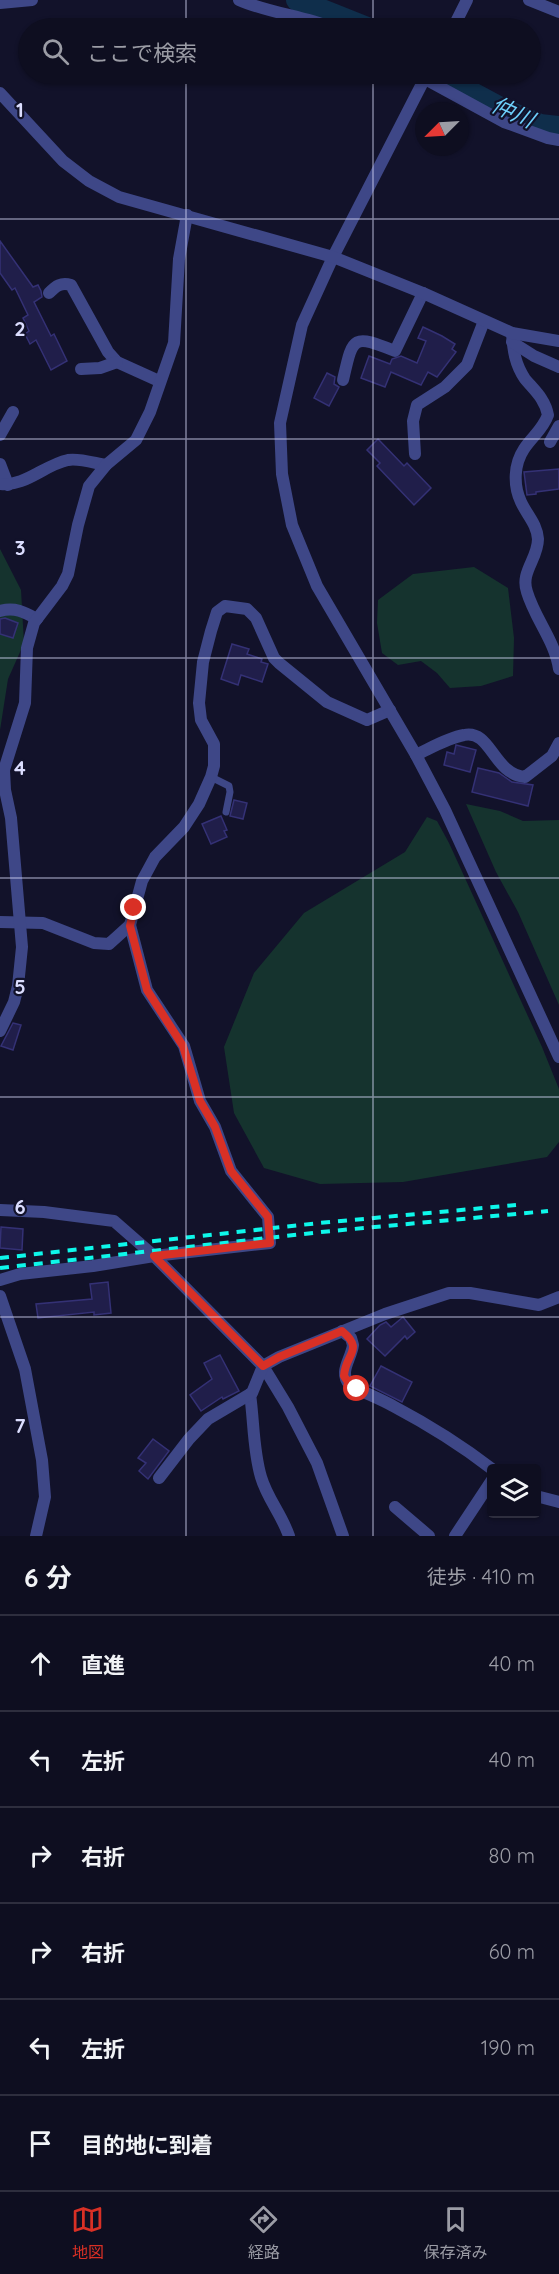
<!DOCTYPE html>
<html lang="ja">
<meta charset="utf-8">
<style>
:root{--surface:#0e0e20;--page:#171729;--text:#f1f3f6;--muted:#9b9ca5;--line:#2e2e3e;--accent:#d93025}
body{margin:0;font-family:Quicksand,"Noto Sans JP",sans-serif;background:var(--page);color:var(--text)}
.controls{position:absolute;right:18px;bottom:18px;display:grid;overflow:hidden;border-radius:6px;box-shadow:0 2px 4px #0004}
.controls button{width:54px;height:54px;display:grid;place-items:center;padding:0;border:0;border-bottom:2px solid var(--line);background:var(--surface);color:var(--text);font:30px sans-serif}
.compass{position:absolute;left:415px;top:102px;width:54px;height:54px;border-radius:50%;background:var(--surface);box-shadow:0 2px 4px #0004;rotate:246deg}
.stop{position:absolute;width:18px;height:18px;margin:-14px;border:4px solid #d93025;border-radius:50%;background:#fff}
.stop.end{background:#d93025;border-color:#fff;box-shadow:0 2px 6px #0008}
.list{margin:0;padding:0;list-style:none}
h2{display:flex;justify-content:space-between;align-items:center;height:78px;margin:0;padding:0 24px;font-size:26px}
h2 small{font-size:20px;font-weight:400;color:var(--muted)}
.list li{display:grid;grid-template-columns:39px 1fr auto;gap:18px;align-items:center;box-sizing:border-box;height:96px;padding:0 24px;border-top:2px solid var(--line)}
.list b{display:block;font-size:22px;white-space:nowrap}
.list em{font-size:20px;font-style:normal;color:var(--muted)}
.icon{flex:none;width:33px;height:33px;fill:none;stroke:currentColor;stroke-width:2;stroke-linecap:round;stroke-linejoin:round}
.map{position:relative;flex:none;width:559px;height:1536px;overflow:hidden}
.search{position:absolute;background:var(--surface);box-shadow:0 2px 4px #0004;left:18px;right:18px;top:18px;height:66px;display:flex;align-items:center;gap:15px;box-sizing:border-box;padding:0 21px;border-radius:33px;color:var(--muted);font-size:22px}
.sheet{height:654px;background:var(--surface)}
nav{display:flex;justify-content:space-around;align-items:center;box-sizing:border-box;height:84px;border-top:2px solid var(--line);background:var(--surface);font-size:16px;color:var(--muted)}
nav a{display:grid;justify-items:center;gap:3px}
nav .on{color:var(--accent)}
.map>svg:first-child{display:block}
.green{fill:#15332e}
.lines{fill:none;stroke-linecap:round;stroke-linejoin:round}
.river{stroke:#0f2e4b;stroke-width:22}
.building{fill:#201e4a;stroke:#343175;stroke-width:1.5}
.service{stroke:#3e4787;stroke-width:7}
.minor{stroke:#3e4787;stroke-width:12}
.tertiary{stroke:#3e4787;stroke-width:12}
.rail{stroke:#0ef7ea;stroke-width:4;stroke-dasharray:9 8;stroke-linecap:butt}
.route{stroke:#d93025;stroke-width:8}
.grid{fill:none;stroke:#dbddfe;stroke-width:1.5;stroke-opacity:0.55}
.labels{text-anchor:middle;stroke-width:4.5;stroke-linejoin:round;paint-order:stroke}
.water-label{font-size:22px;font-style:italic;fill:#6dcffa;stroke:#12122a}
.grid-label{font-size:20px;text-anchor:middle;font-weight:bold;fill:#dbddfe;stroke:#12122a;stroke-width:4.5;stroke-linejoin:round;paint-order:stroke}
</style>
<div class="map">
<svg width="559" height="1536" viewBox="0 0 559 1536">
<rect width="100%" height="100%" fill="#12122a"/>
<g class="green">
<path d="M 0,549 L 21,590 L 24,643 L 8,679 L 0,730 Z"/>
<path d="M 474,567 L 508,588 L 514,638 L 513,676 L 481,686 L 450,688 L 437,673 L 421,661 L 398,665 L 382,653 L 377,623 L 378,600 L 413,574 Z"/>
<path d="M 466,804 L 500,811 L 523,821 L 559,820 L 559,1005 L 518,912 L 496,872 Z"/>
<path d="M 427,817 L 437,821 L 449,843 L 542,1047 L 559,1089 L 559,1142 L 547,1157 L 403,1182 L 320,1184 L 264,1168 L 234,1113 L 224,1047 L 254,973 L 304,913 L 405,852 Z"/>
</g>
<g class="lines">
<g class="river">
<path d="M 297,0 L 367,28"/>
<path d="M 437,74 L 504,110 L 540,125 L 559,127"/>
</g>
</g>
<g class="building">
<path d="M 0,241 L 33,287 L 38,285 L 41,291 L 42,297 L 34,302 L 51,336 L 54,334 L 67,361 L 51,370 L 36,340 L 30,344 L 25,334 L 29,331 L 23,318 L 28,315 L 15,288 L 12,290 L 0,273 Z"/>
<path d="M 423,327 L 442,336 L 455,344 L 452,349 L 456,352 L 437,377 L 428,372 L 421,385 L 391,372 L 385,387 L 361,378 L 369,356 L 390,364 L 392,359 L 401,356 L 417,363 L 426,341 L 418,338 Z"/>
<path d="M 327,373 L 335,377 L 334,384 L 339,387 L 329,406 L 314,398 Z"/>
<path d="M 378,439 L 404,466 L 407,463 L 431,488 L 414,505 L 377,466 L 380,463 L 367,450 Z"/>
<path d="M 559,469 L 559,489 L 536,492 L 536,494 L 527,495 L 524,472 Z"/>
<path d="M 5,618 L 18,623 L 13,638 L 0,634 L 0,619 Z"/>
<path d="M 232,644 L 249,649 L 247,654 L 262,659 L 261,662 L 268,664 L 262,682 L 241,675 L 238,685 L 221,679 Z"/>
<path d="M 456,745 L 476,750 L 470,772 L 444,765 L 447,752 L 454,754 Z"/>
<path d="M 478,768 L 499,773 L 512,782 L 533,785 L 528,806 L 472,792 Z"/>
<path d="M 234,800 L 247,803 L 243,819 L 230,816 Z"/>
<path d="M 221,816 L 227,830 L 224,831 L 227,837 L 211,844 L 202,824 Z"/>
<path d="M 13,1023 L 21,1025 L 13,1050 L 1,1046 Z"/>
<path d="M 1,1227 L 23,1229 L 22,1250 L 0,1248 Z"/>
<path d="M 108,1282 L 111,1313 L 94,1315 L 94,1312 L 38,1318 L 36,1304 L 92,1299 L 90,1284 Z"/>
<path d="M 403,1317 L 415,1332 L 407,1339 L 405,1336 L 385,1356 L 367,1339 L 380,1325 L 386,1322 L 391,1327 Z"/>
<path d="M 220,1355 L 239,1391 L 223,1399 L 222,1397 L 201,1411 L 190,1395 L 212,1379 L 204,1363 Z"/>
<path d="M 381,1366 L 412,1382 L 402,1402 L 370,1386 Z"/>
<path d="M 153,1439 L 169,1451 L 148,1479 L 139,1471 L 146,1463 L 138,1458 Z"/>
</g>
<g class="lines">
<path class="service" d="M 211,777 L 229,786 L 230,792 L 226,812"/>
<g class="minor">
<path d="M 239,0 C 269,13 303,16 333,28"/>
<path d="M 529,0 L 559,12"/>
<path d="M 0,3 L 32,0"/>
<path d="M 416,74 L 504,122 L 548,138 L 559,140"/>
<path d="M 49,293 C 56,286 61,282 71,285 L 108,352 L 117,362 L 159,381"/>
<path d="M 512,333 C 513,350 515,364 525,379 C 535,391 545,399 548,415 C 543,429 532,437 524,449 C 514,464 513,485 521,502 C 527,515 537,524 538,539 C 538,559 520,572 527,592 C 535,619 555,641 559,669"/>
<path d="M 512,342 L 534,356 L 559,367"/>
<path d="M 81,369 L 100,368 L 117,362"/>
<path d="M 343,380 C 353,336 352,334 395,351 L 423,293"/>
<path d="M 0,435 L 13,412"/>
<path d="M 550,442 L 559,426"/>
<path d="M 415,454 L 413,421 L 417,405 L 445,387 L 467,365 L 484,321"/>
<path d="M 0,464 L 8,485"/>
<path d="M 0,484 C 25,487 44,465 68,460 C 79,458 94,463 106,465"/>
<path d="M 0,611 C 15,607 24,612 37,619"/>
<path d="M 416,755 C 431,748 447,738 464,735 C 491,729 493,774 525,777 L 552,756 L 559,743"/>
<path d="M 0,922 L 43,923 L 94,943 L 109,944 L 130,925"/>
<path d="M 0,1031 L 14,1002 L 18,986 L 22,947 L 11,818 L 5,790 L 4,770 L 25,703 L 27,648 L 34,623 L 62,586 L 68,574 L 78,525 L 89,486 L 106,465 L 136,440 L 150,412 L 174,343 L 179,259 L 187,215"/>
<path d="M 0,1210 L 44,1212 L 114,1221 L 154,1256 L 263,1366 L 288,1407 L 317,1463 L 343,1536"/>
<path d="M 0,1280 L 20,1274 L 93,1266 L 154,1256 L 270,1243 L 268,1217 L 231,1171 L 215,1127 L 200,1101 L 184,1046 L 147,990 L 130,925 L 142,881 L 155,857 L 184,827 L 199,804 L 211,777 L 214,766 L 214,744 L 201,720 L 199,703 L 203,662 L 211,631 L 217,612 L 225,606 L 247,609 L 256,618 L 274,658 L 279,663 L 327,702 L 367,720 L 390,710"/>
<path d="M 0,1296 L 25,1369 L 42,1460 L 45,1497 L 36,1536"/>
<path d="M 342,1331 L 351,1338 L 353,1345 C 351,1360 338,1372 350,1385 C 364,1393 379,1398 393,1406 C 427,1424 461,1445 492,1469"/>
<path d="M 250,1394 C 254,1422 253,1450 261,1477 C 267,1498 282,1515 289,1536"/>
<path d="M 159,1478 L 189,1439 L 208,1419 L 252,1393 L 263,1366 L 279,1357 L 385,1314 L 449,1293 L 470,1293 L 539,1305 L 559,1297"/>
<path d="M 536,1496 L 559,1502"/>
<path d="M 395,1507 L 429,1536"/>
<path d="M 455,1536 L 492,1480"/>
</g>
<g class="tertiary">
<path d="M 453,28 L 467,0"/>
<path d="M 427,74 L 333,257 L 302,325 L 280,423 L 282,474 L 292,525 L 317,586 L 416,755 L 445,810 L 559,1057"/>
<path d="M 0,93 L 63,161 L 89,181 L 119,197 L 333,257 L 423,293 L 512,333 L 559,341"/>
</g>
<g class="rail">
<path d="M 0,1258 L 319,1223 L 516,1205"/>
<path d="M 0,1268 L 321,1232 L 548,1211"/>
</g>
</g>
<g class="lines">
<path class="route" d="M 134,908 L 130,926 L 147,990 L 183,1046 L 200,1101 L 215,1127 L 231,1171 L 268,1217 L 270,1243 L 154,1256 L 263,1366 L 279,1357 L 342,1331 C 365,1350 345,1354 344,1376 L 350,1385 L 357,1389"/>
</g>
<path class="grid" d="M 186,0 L 186,28M 373,0 L 373,28M 186,74 L 186,1536M 373,74 L 373,1536M 0,219 L 559,219M 0,439 L 559,439M 0,658 L 559,658M 0,878 L 559,878M 0,1097 L 559,1097M 0,1317 L 559,1317"/>
<g class="labels">
<g class="water-label">
<text transform="translate(513 112) rotate(24)" y="8">仲川</text>
</g>
</g>
<g class="grid-label">
<text x="20" y="117">1</text>
<text x="20" y="336">2</text>
<text x="20" y="555">3</text>
<text x="20" y="775">4</text>
<text x="20" y="994">5</text>
<text x="20" y="1214">6</text>
<text x="20" y="1433">7</text>
</g>
</svg>
<div class="controls">
<button><svg class="icon" aria-label="layers" viewBox="0 0 24 24"><path d="M12 4l9 5-9 5-9-5zM3 14l9 5 9-5"/></svg></button>
</div>
<svg class="compass" viewBox="-18 -18 36 36"><path d="M0-13l5 13h-10z" fill="#e53935"/><path d="M0 13l5-13h-10z" fill="#9b9ca5"/></svg>
<div class="stop" style="left:357px;top:1389px"></div>
<div class="stop end" style="left:134px;top:908px"></div>
<div class="search"><svg class="icon" aria-label="search" viewBox="0 0 24 24"><circle cx="10" cy="10" r="6"/><path d="M15 15l6 6"/></svg>ここで検索</div>
</div>
<section class="sheet">
<h2>6 分<small>徒歩 · 410 m</small></h2>
<ul class="list">
<li><svg class="icon" aria-label="ahead" viewBox="0 0 24 24"><path d="M12 20V5M6 11l6-6 6 6"/></svg><div><b>直進</b></div><em>40 m</em></li>
<li><svg class="icon" aria-label="left" viewBox="0 0 24 24"><path d="M17 20v-9H6M10 6l-5 5 5 5"/></svg><div><b>左折</b></div><em>40 m</em></li>
<li><svg class="icon" aria-label="right" viewBox="0 0 24 24"><path d="M7 20v-9h11M14 6l5 5-5 5"/></svg><div><b>右折</b></div><em>80 m</em></li>
<li><svg class="icon" aria-label="right" viewBox="0 0 24 24"><path d="M7 20v-9h11M14 6l5 5-5 5"/></svg><div><b>右折</b></div><em>60 m</em></li>
<li><svg class="icon" aria-label="left" viewBox="0 0 24 24"><path d="M17 20v-9H6M10 6l-5 5 5 5"/></svg><div><b>左折</b></div><em>190 m</em></li>
<li><svg class="icon" aria-label="arrive" viewBox="0 0 24 24"><path d="M6 21V4h12l-3 4 3 4H6"/></svg><div><b>目的地に到着</b></div></li>
</ul>
</section>
<nav>
<a class="on"><svg class="icon" aria-label="map" viewBox="0 0 24 24"><path d="M3 6l6-2 6 2 6-2v14l-6 2-6-2-6 2zM9 4v14M15 6v14"/></svg>地図</a>
<a><svg class="icon" aria-label="directions" viewBox="0 0 24 24"><path d="M12 3l9 9-9 9-9-9zM9 14v-3h6M13 9l2 2-2 2"/></svg>経路</a>
<a><svg class="icon" aria-label="saved" viewBox="0 0 24 24"><path d="M7 4h10v16l-5-4-5 4z"/></svg>保存済み</a>
</nav>
